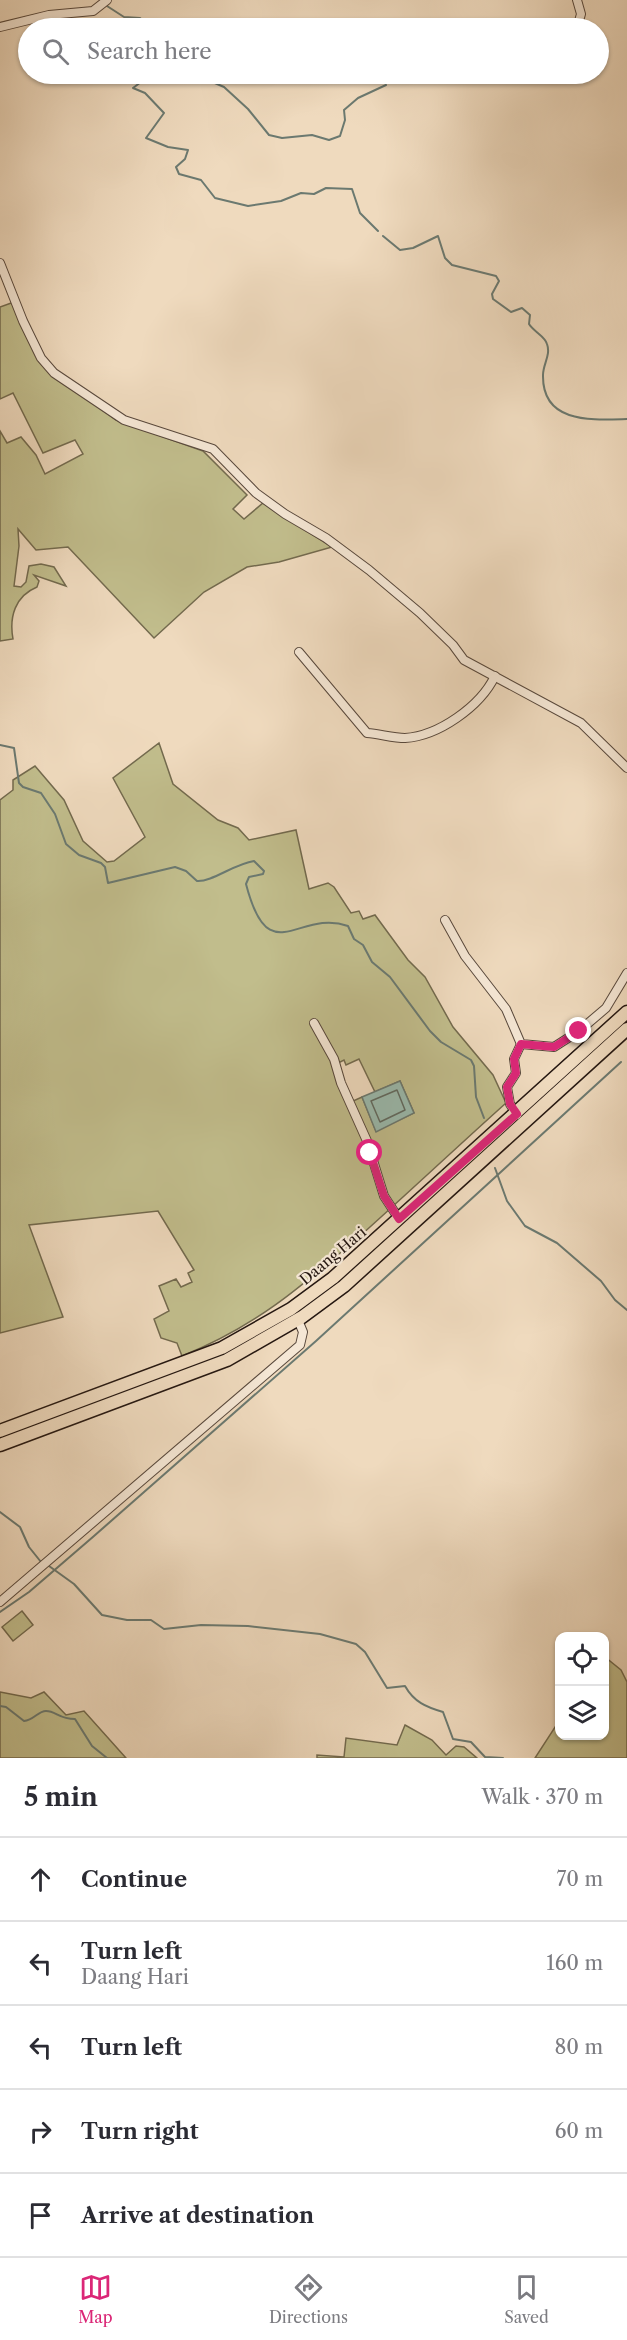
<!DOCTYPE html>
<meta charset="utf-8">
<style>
:root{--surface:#fff;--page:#f7f7f7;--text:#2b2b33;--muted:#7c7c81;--line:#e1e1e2;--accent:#db2777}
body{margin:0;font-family:"Libre Caslon Text",serif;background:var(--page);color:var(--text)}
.controls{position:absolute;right:18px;bottom:18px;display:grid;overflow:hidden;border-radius:12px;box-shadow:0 2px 4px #0004}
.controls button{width:54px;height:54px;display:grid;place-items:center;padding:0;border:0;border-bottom:2px solid var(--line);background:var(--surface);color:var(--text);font:30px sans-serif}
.stop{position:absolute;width:18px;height:18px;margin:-14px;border:4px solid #db2777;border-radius:50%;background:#fff}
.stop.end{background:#db2777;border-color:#fff;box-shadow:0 2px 6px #0008}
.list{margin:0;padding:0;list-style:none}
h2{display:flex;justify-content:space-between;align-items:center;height:78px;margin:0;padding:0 24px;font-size:26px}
h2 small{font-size:20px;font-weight:400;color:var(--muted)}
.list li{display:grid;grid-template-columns:39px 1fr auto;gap:18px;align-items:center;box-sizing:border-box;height:84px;padding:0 24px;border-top:2px solid var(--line)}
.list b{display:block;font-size:22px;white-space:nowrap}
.list p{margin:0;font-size:20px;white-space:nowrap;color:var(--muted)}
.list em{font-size:20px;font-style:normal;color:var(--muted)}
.icon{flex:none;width:33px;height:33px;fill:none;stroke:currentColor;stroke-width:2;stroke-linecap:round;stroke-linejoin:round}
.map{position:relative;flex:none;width:627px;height:1758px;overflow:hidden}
.search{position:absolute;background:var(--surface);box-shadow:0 2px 4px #0004;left:18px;right:18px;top:18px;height:66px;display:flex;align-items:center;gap:15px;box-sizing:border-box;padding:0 21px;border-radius:33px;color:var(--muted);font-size:22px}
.sheet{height:498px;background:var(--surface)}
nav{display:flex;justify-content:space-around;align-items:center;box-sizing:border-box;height:84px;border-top:2px solid var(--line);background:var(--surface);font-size:16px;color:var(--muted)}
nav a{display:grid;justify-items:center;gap:3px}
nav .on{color:var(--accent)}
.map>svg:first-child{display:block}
.green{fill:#c1bd8c;stroke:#736a4e;stroke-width:1.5;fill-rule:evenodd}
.water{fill:#9abbaf;stroke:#6b7970;stroke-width:1.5}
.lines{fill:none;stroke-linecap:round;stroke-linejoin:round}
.shore{stroke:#606960;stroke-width:1.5}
.stream{stroke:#6b7970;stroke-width:2}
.street-casing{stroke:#58483c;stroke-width:10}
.primary-casing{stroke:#251711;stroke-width:15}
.street{stroke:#f5e7d5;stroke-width:8}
.primary{stroke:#efdabe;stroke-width:12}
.route{stroke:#db2777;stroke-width:8}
.labels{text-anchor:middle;stroke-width:4.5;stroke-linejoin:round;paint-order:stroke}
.street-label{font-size:15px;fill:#251711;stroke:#f5e7d5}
</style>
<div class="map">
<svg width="627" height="1758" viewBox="0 0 627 1758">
<rect width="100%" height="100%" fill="#efdabe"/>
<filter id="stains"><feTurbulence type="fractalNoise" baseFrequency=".00333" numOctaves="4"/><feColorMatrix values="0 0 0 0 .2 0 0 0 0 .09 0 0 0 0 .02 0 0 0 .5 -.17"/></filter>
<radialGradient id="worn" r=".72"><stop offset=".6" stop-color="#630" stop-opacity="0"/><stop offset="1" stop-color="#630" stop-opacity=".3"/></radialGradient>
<g class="green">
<path d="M 14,302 L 38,357 L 97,406 L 116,420 L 203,451 L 247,495 L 233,509 L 244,519 L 263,503 L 332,547 L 279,562 L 247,567 L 204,592 L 154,638 L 68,547 L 36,550 L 18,529 L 19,546 L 14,586 L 21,587 L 26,582 L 29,566 L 41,564 L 54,567 L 66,586 L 34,575 L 39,581 L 37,587 C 15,596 9,617 13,639 L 0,641 L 0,431 L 7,443 L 21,437 L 36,455 L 45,474 L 83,454 L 75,440 L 43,453 L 13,393 L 0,399 L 0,307 Z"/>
<path d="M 159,743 L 173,784 L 218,820 L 238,828 L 249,840 L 296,830 L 309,889 L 328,883 L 334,887 L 351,913 L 359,911 L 363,919 L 375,915 L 408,960 L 425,977 L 453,1027 L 493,1075 L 506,1103 C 457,1147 409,1192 360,1236 C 301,1287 255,1327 182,1356 L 177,1343 L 161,1338 L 154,1319 L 169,1311 L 159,1286 L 176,1279 L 181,1287 L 192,1282 L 188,1273 L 194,1270 L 158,1211 L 29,1225 L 63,1317 L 0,1333 L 0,800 L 13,790 L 13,780 L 35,766 L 64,800 L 83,841 L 107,862 L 114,861 L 145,837 L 113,778 ZM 359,1059 L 375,1092 L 400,1081 L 414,1113 L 376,1131 L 362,1097 L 351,1102 L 336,1064 L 344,1060 L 346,1065 Z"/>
<path d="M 22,1611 L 33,1625 L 13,1641 L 2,1627 Z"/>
<path d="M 605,1657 L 621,1670 L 627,1682 L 627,1758 L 535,1758 L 559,1721 L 560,1736 L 604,1736 Z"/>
<path d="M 0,1692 L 31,1698 L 44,1692 L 66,1715 L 84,1711 L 126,1758 L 0,1758 Z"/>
<path d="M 405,1725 L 432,1740 L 446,1755 L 456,1746 L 464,1747 L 477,1758 L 317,1758 L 317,1755 L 344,1757 L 346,1738 L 397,1745 Z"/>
</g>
<path class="water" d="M 400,1081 L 414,1113 L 376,1132 L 362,1097 Z"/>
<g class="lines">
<path class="shore" d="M 397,1090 L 405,1110 L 380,1122 L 371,1101 Z"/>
<g class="stream">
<path d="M 107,6 L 124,17 L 140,18 L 146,24 L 145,28"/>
<path d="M 172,74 L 141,82 L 133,88 L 145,93 L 164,113 L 146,138 L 168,147 L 188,150 L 185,159 L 176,167 L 179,174 L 201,180 L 215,198 L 248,206 L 281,201 L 301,193 L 314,194 L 326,188 L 352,189 L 360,213 L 378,231"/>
<path d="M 194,74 L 224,87 L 248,109 L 269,135 L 282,138 L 312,135 L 329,140 L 340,136 L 345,120 L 344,110 L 358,98 L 386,85"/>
<path d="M 394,80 L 406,74"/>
<path d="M 383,236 L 400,250 L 413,248 L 438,236 L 445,258 L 452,265 L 496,276 L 499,281 L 492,294 L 493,299 L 511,312 L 522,308 L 530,315 L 529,324 C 534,332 545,336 547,344 C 551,355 543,364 543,375 C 542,424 592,420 627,419"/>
<path d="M 0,745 L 14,748 L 19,783 L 23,787 L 41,793 L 55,814 L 66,844 L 79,855 L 101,863 L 105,867 L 108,883 L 175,867 L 186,871 L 197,881 C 212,882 234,864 254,861 L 264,871 L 263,874 L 249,877 L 246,884 C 269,973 298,908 348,926 L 354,939 L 363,945 L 372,962 L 390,977 L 430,1031 L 441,1042 L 471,1060 L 474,1066 L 476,1097 L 484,1118"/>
<path d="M 495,1168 L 507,1201 L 525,1226 L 557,1243 L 601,1281 L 615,1300 L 627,1310"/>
<path d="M 0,1512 L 20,1527 L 29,1547 L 41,1562"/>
<path d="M 49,1566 L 74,1584 L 102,1615 L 127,1620 L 151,1620 L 164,1629 L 201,1625 L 248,1626 L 320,1634 L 356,1644 L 365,1652 L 387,1688 L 405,1686 C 414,1702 426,1707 443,1712 L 453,1739 L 471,1742 L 485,1757 L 503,1758"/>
<path d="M 0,1612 L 29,1592 L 94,1536 L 316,1341 L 621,1062"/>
<path d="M 0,1706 L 6,1707 L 24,1721 C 34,1720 38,1711 46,1711 C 56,1711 59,1719 75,1719 L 92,1746 L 107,1758"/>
</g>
<g class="street-casing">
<g id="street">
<path d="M 0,27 L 49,15 L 93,11 L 107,0"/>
<path d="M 577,28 L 581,14 L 577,0"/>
<path d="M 0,263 L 23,321 L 41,358 L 54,373 L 124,420 L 213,449 L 256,493 L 285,514 L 326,538 L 369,570 L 420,613 L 453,645 L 464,660 L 581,723 L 627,768"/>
<path d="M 299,652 L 367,733 C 380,734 393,738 405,738 C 438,736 480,707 495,676"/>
<path d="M 445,920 L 465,956 L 506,1009 L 521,1044 L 554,1047 L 579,1031 L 606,1008 L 627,973"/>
<path d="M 314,1023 L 334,1059 L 341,1083 L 367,1141 L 384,1196 L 399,1219"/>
<path d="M 517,1115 L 510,1104 L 507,1087 L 516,1073 L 514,1059 L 521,1044"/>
<path d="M 0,1602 L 300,1345 L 303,1332 L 298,1320"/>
</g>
</g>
<g class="primary-casing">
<g id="primary">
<path d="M 0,1431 L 222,1348 L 291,1309 L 333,1278 L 627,1012"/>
<path d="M 0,1445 L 227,1360 L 302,1317 L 344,1286 L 627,1029"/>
</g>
</g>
<use href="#street" class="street"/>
<use href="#primary" class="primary"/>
</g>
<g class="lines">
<path class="route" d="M 370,1153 L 384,1196 L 399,1219 L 517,1114 L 510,1104 L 507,1087 L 516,1073 L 514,1059 L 521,1044 L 554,1047 L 579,1031"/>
</g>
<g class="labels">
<g class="street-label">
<text transform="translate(333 1256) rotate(-40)" y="5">Daang Hari</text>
</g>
</g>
<rect width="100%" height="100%" filter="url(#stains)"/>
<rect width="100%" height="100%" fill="url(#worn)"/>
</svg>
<div class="controls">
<button><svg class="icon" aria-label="locate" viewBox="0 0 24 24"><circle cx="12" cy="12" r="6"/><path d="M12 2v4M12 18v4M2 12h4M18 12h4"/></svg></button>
<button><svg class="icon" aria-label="layers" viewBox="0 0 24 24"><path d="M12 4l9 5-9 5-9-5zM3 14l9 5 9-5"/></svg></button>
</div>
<div class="stop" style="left:370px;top:1153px"></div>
<div class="stop end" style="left:579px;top:1031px"></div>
<div class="search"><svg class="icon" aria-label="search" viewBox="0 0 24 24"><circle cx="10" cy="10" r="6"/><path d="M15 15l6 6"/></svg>Search here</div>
</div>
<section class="sheet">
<h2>5 min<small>Walk · 370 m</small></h2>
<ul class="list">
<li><svg class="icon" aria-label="ahead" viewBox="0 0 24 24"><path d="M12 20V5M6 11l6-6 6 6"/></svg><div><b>Continue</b></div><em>70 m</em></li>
<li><svg class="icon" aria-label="left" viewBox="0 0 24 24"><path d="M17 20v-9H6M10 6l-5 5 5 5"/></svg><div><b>Turn left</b><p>Daang Hari</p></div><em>160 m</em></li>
<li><svg class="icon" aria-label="left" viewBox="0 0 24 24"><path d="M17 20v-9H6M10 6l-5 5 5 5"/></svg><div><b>Turn left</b></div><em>80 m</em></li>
<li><svg class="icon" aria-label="right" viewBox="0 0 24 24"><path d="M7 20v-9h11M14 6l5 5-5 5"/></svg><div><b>Turn right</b></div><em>60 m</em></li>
<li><svg class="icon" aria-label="arrive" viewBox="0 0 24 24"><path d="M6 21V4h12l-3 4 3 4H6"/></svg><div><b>Arrive at destination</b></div></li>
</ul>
</section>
<nav>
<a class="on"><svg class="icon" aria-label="map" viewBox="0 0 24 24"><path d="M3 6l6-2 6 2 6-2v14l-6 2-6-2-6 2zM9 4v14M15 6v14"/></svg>Map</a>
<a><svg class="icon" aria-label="directions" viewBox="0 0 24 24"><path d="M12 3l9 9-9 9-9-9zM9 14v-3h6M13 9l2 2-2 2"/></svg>Directions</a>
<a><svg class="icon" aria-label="saved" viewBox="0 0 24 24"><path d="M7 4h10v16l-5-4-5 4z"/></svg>Saved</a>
</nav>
